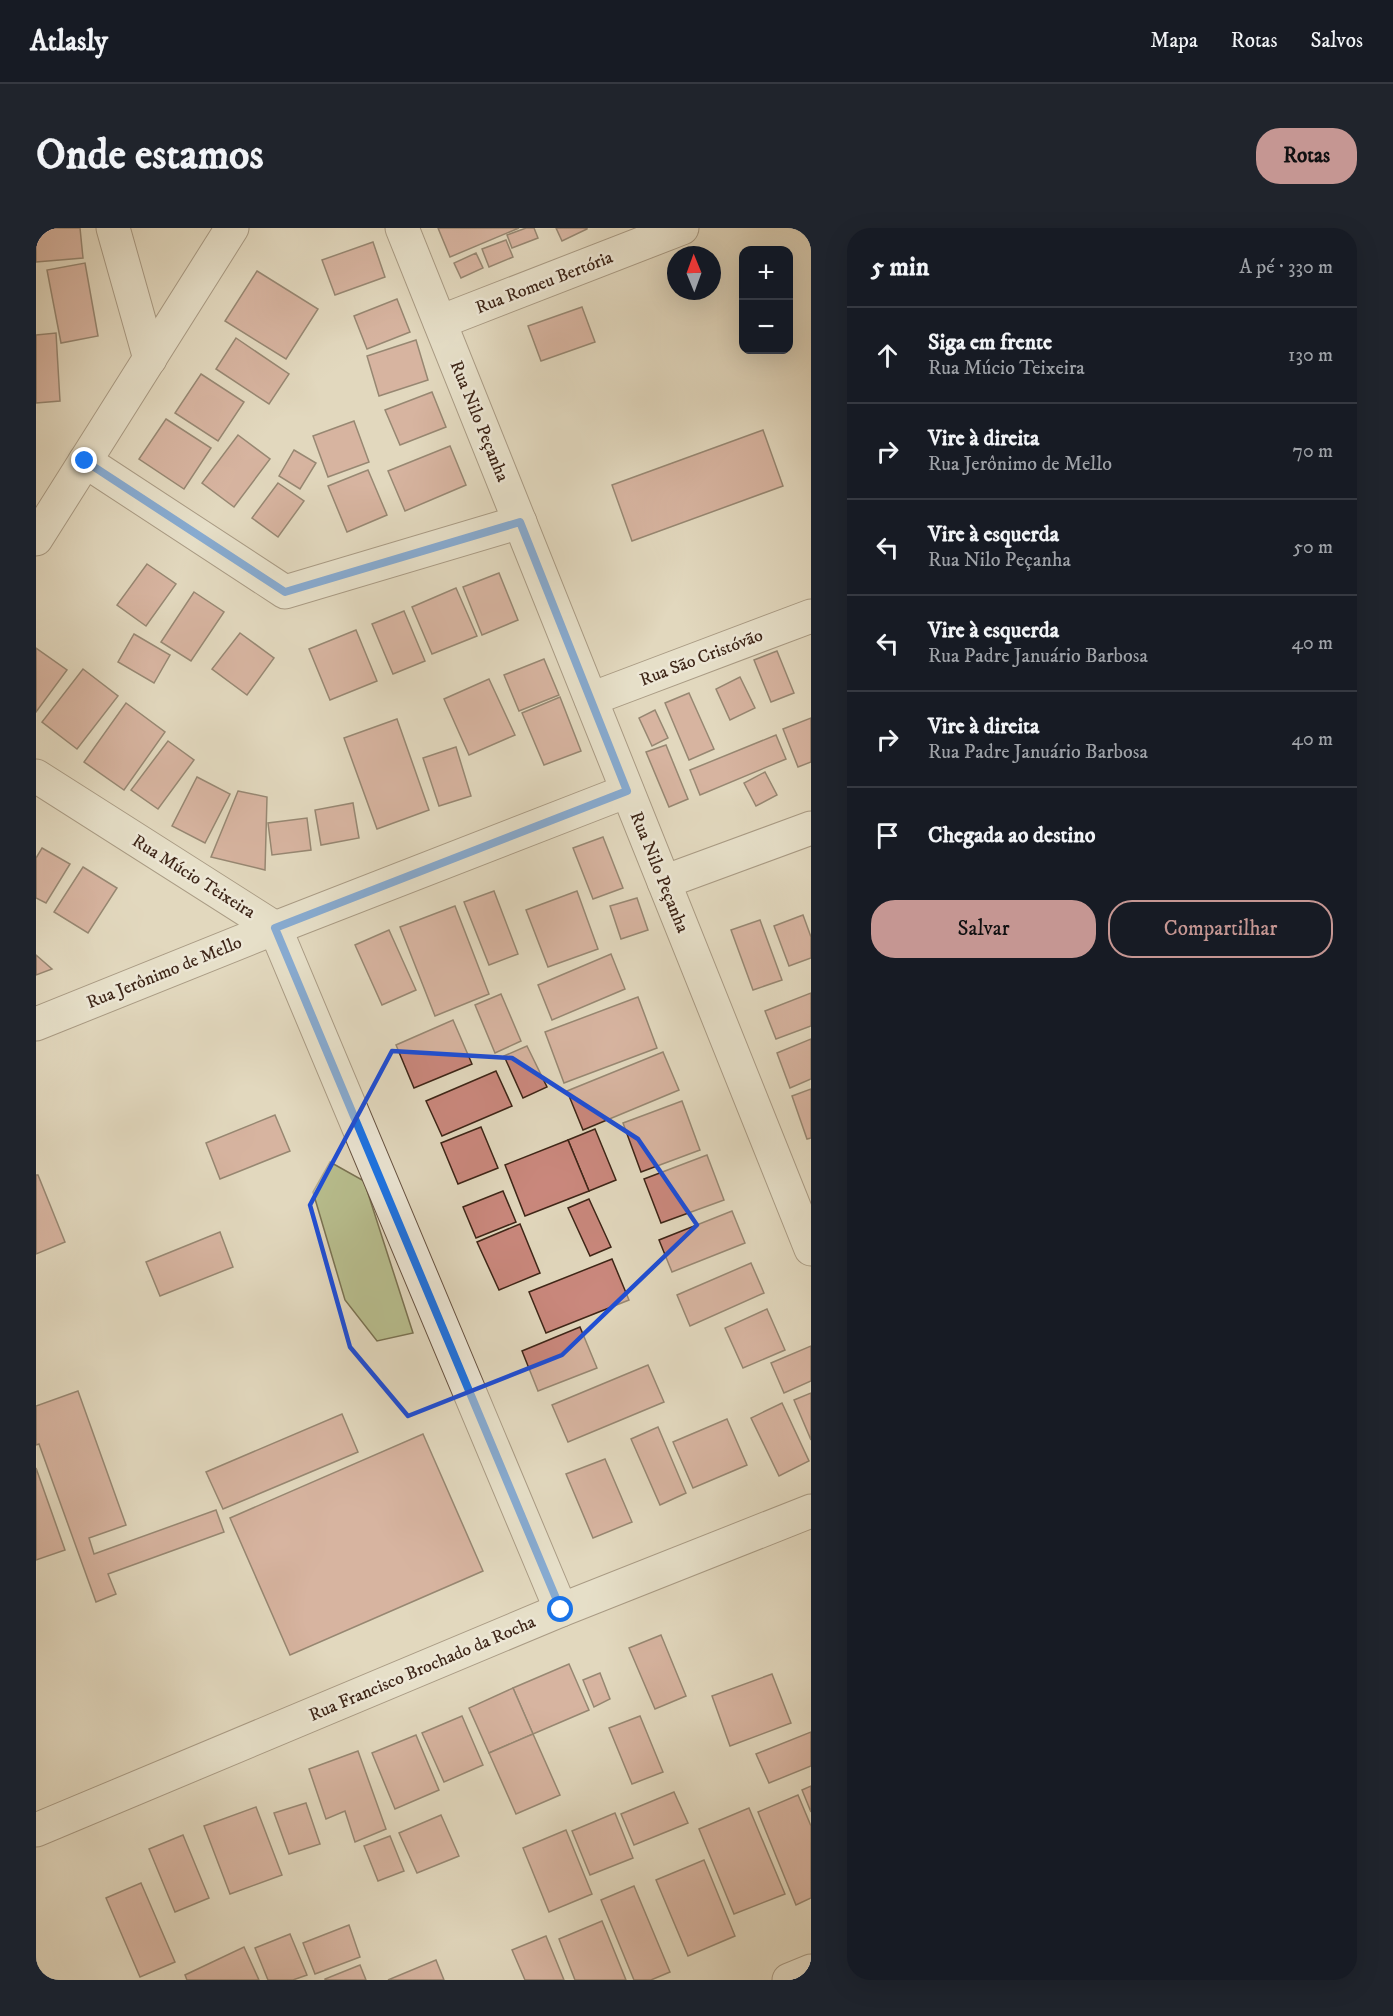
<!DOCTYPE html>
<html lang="pt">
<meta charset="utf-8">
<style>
:root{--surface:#171b24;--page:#20242c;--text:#f1f3f6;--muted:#9ea1a6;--line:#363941;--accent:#c59692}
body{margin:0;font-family:"IM FELL DW Pica",serif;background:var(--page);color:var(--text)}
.controls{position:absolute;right:18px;top:18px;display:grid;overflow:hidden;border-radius:12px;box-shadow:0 6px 24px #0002}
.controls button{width:54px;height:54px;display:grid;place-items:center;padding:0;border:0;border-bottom:2px solid var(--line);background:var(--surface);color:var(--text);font:30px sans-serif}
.compass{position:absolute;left:631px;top:18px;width:54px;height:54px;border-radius:50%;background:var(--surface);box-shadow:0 6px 24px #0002;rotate:359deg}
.stop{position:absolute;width:18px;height:18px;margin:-14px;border:4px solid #1a73e8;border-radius:50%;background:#fff}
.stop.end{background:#1a73e8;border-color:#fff;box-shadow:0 2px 6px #0008}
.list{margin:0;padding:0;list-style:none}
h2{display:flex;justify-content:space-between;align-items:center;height:78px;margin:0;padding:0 24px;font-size:26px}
h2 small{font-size:20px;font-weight:400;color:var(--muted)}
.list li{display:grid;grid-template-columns:39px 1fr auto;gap:18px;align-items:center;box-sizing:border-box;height:96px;padding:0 24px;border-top:2px solid var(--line)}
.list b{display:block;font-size:22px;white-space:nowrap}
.list p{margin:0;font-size:20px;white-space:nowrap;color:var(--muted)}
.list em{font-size:20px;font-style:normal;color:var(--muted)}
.actions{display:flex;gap:12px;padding:18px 24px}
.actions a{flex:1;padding:14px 0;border:2px solid var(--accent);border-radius:24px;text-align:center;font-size:21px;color:var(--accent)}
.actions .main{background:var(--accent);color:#111}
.icon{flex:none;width:33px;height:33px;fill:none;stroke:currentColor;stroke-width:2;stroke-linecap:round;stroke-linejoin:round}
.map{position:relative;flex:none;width:775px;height:1752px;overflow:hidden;border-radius:24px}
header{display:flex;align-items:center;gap:36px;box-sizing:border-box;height:84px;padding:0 30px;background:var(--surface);border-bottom:2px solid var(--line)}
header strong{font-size:28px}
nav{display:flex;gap:33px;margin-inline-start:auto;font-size:21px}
.intro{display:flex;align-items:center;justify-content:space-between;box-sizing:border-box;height:144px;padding:0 36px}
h1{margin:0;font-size:42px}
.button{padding:15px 27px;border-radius:24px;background:var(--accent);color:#111;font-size:21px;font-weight:700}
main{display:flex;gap:36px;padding:0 36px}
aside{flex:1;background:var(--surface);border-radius:24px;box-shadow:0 6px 24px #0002}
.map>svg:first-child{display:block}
.green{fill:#b8be8e;stroke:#7a7252;stroke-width:1.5}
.building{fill:#ca887d;stroke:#3d2517;stroke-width:1.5}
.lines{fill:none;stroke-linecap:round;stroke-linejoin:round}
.minor-casing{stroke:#665241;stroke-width:35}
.minor{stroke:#ece6d5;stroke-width:33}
.route{stroke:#1a73e8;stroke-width:8}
.marked{fill:none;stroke:#1d4ed8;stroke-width:4.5;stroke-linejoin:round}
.labels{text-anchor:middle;stroke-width:5;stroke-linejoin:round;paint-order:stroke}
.street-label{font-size:18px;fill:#3d2517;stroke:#ece6d5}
</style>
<header>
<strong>Atlasly</strong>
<nav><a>Mapa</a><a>Rotas</a><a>Salvos</a></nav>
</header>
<div class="intro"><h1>Onde estamos</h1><a class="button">Rotas</a></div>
<main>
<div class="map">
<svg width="775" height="1752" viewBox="0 0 775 1752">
<rect width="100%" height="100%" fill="#e2d8be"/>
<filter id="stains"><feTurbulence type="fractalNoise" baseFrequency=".00333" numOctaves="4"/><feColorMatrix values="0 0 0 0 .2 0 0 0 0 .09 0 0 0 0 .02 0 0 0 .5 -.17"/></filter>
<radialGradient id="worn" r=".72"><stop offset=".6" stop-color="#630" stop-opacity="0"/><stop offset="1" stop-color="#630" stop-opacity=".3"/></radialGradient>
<path class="green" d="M 294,934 L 328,953 L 377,1105 L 341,1113 L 309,1072 L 277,964 Z"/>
<g class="building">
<path d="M 0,0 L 44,0 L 47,30 L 0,34 Z"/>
<path d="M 402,0 L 483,0 L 414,29 Z"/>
<path d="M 490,0 L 498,0 L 502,10 L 476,20 L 471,7 Z"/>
<path d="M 520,0 L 551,0 L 551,1 L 526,13 Z"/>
<path d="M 470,12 L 477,29 L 453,39 L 446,21 Z"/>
<path d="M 337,14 L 349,49 L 299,67 L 286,32 Z"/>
<path d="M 440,25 L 447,40 L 425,50 L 418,35 Z"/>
<path d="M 49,35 L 62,108 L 25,115 L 11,42 Z"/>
<path d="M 221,43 L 282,81 L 250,131 L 189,93 Z"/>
<path d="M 361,71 L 374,104 L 331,121 L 318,88 Z"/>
<path d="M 546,79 L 559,114 L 505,133 L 492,98 Z"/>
<path d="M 20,105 L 24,173 L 0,175 L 0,107 Z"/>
<path d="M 200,110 L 253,146 L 233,176 L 180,141 Z"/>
<path d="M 380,112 L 392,152 L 343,168 L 331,128 Z"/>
<path d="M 165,146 L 208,174 L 182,213 L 139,185 Z"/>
<path d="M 396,164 L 410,199 L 364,217 L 349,182 Z"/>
<path d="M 130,191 L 175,220 L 148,261 L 103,231 Z"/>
<path d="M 318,193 L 333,234 L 292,249 L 277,208 Z"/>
<path d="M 727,202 L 747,258 L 596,313 L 576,257 Z"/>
<path d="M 202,207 L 234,231 L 198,279 L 166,255 Z"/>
<path d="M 414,218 L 430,257 L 369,283 L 352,243 Z"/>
<path d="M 258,222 L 280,235 L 264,261 L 243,248 Z"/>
<path d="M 332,242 L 351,287 L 311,304 L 292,258 Z"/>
<path d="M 242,255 L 268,273 L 242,309 L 216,290 Z"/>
<path d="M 111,336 L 140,356 L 110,398 L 81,377 Z"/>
<path d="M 463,345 L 482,392 L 446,407 L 427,359 Z"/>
<path d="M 420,360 L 441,408 L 396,426 L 376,379 Z"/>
<path d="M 158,364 L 188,384 L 155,433 L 125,414 Z"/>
<path d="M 368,383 L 389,433 L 357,446 L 336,396 Z"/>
<path d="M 320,402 L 341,453 L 294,472 L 273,421 Z"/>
<path d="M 204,405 L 238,430 L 211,467 L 176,441 Z"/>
<path d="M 98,406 L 134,427 L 118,455 L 82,434 Z"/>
<path d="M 0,420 L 31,442 L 0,484 Z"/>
<path d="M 741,423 L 758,465 L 735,474 L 718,432 Z"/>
<path d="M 508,431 L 523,467 L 483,483 L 468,447 Z"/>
<path d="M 47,441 L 82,468 L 41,521 L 6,494 Z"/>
<path d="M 704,449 L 719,480 L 694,492 L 680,461 Z"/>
<path d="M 453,451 L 479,507 L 433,527 L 408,471 Z"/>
<path d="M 653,465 L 678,521 L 653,532 L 629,475 Z"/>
<path d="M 524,469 L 545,523 L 508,537 L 486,485 Z"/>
<path d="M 90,475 L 129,504 L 88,562 L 48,534 Z"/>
<path d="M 619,482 L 632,510 L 616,518 L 603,490 Z"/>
<path d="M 775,490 L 775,534 L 762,539 L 747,501 Z"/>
<path d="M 361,491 L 393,582 L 341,601 L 308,510 Z"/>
<path d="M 740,507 L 750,531 L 664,567 L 654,542 Z"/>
<path d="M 132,513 L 158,532 L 122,581 L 95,562 Z"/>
<path d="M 630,517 L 652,571 L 633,579 L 610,524 Z"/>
<path d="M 420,519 L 435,568 L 403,578 L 387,530 Z"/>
<path d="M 729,544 L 741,567 L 720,578 L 708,555 Z"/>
<path d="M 161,549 L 194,566 L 169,615 L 136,598 Z"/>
<path d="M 202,563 L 231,569 L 229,642 L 175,629 Z"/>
<path d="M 317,575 L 323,610 L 285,617 L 279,582 Z"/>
<path d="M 271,590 L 275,622 L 236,627 L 232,595 Z"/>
<path d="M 567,609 L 587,660 L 557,671 L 537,620 Z"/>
<path d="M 6,620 L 34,636 L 10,675 L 0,670 L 0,630 Z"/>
<path d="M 47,639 L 81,660 L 52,705 L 18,684 Z"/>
<path d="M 458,663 L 482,726 L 453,737 L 428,674 Z"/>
<path d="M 541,663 L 562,721 L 512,739 L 490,682 Z"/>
<path d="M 601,670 L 612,702 L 585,711 L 574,678 Z"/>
<path d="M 419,678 L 453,766 L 399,788 L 364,699 Z"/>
<path d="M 767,687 L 775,709 L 775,730 L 753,738 L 738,698 Z"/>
<path d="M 724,692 L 746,752 L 717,762 L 695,702 Z"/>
<path d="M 353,702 L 380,762 L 346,777 L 319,717 Z"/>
<path d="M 575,726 L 589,761 L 516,792 L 502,757 Z"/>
<path d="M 0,727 L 16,741 L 0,747 Z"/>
<path d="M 775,765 L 775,798 L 740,811 L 729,783 Z"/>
<path d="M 465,766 L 485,813 L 459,825 L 439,777 Z"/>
<path d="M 602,769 L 621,820 L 528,855 L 509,804 Z"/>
<path d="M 417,792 L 436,836 L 378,860 L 360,817 Z"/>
<path d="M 775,811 L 775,851 L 754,860 L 741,825 Z"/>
<path d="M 491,818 L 511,859 L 487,870 L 468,828 Z"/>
<path d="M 627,824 L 643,862 L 547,902 L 531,863 Z"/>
<path d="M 460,843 L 476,878 L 406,908 L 390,873 Z"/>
<path d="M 775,861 L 775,910 L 771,911 L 756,868 Z"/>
<path d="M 646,873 L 664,922 L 605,944 L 587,895 Z"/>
<path d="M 239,887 L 254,923 L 184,951 L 170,915 Z"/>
<path d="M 445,899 L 462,940 L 422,956 L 405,915 Z"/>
<path d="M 559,901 L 580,952 L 553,963 L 532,912 Z"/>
<path d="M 532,912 L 553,963 L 489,988 L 469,937 Z"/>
<path d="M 671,927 L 688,972 L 625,995 L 608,951 Z"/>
<path d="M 0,947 L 2,947 L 29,1014 L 0,1026 Z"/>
<path d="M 467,963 L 480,994 L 440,1010 L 427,979 Z"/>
<path d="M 553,971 L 575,1019 L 554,1028 L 532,980 Z"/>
<path d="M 696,983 L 709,1015 L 636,1044 L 623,1012 Z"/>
<path d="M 484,996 L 504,1045 L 463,1062 L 441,1014 Z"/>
<path d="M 184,1004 L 197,1039 L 124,1068 L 110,1034 Z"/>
<path d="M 576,1031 L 593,1072 L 510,1105 L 493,1064 Z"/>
<path d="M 715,1035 L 728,1065 L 654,1098 L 641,1067 Z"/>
<path d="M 731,1081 L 749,1122 L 707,1140 L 689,1100 Z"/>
<path d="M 544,1099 L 561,1140 L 502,1163 L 486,1123 Z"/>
<path d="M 775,1118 L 775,1153 L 748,1165 L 735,1135 Z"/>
<path d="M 612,1137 L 628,1174 L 532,1214 L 516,1177 Z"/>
<path d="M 42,1163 L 90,1297 L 53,1310 L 58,1326 L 180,1282 L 188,1304 L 72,1346 L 80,1366 L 60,1374 L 3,1216 L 0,1217 L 0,1178 Z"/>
<path d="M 775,1165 L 775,1212 L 758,1172 Z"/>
<path d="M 746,1175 L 773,1233 L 743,1248 L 715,1190 Z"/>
<path d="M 306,1186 L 322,1224 L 187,1281 L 170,1244 Z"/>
<path d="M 691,1191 L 711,1237 L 657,1260 L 637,1214 Z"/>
<path d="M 622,1199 L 650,1265 L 624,1277 L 595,1211 Z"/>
<path d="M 387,1206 L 447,1343 L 254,1427 L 194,1290 Z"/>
<path d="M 569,1231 L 596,1294 L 557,1310 L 530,1246 Z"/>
<path d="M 0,1240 L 29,1322 L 0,1332 Z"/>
<path d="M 625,1407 L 650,1468 L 619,1481 L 593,1420 Z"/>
<path d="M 533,1436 L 553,1482 L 497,1506 L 477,1460 Z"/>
<path d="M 564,1445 L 574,1471 L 558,1479 L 547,1452 Z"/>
<path d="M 736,1446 L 755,1495 L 694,1518 L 676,1468 Z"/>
<path d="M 477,1460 L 497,1506 L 453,1525 L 433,1480 Z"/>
<path d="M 426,1488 L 447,1537 L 408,1554 L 386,1505 Z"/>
<path d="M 604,1488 L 627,1544 L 596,1556 L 573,1500 Z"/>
<path d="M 775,1504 L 775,1538 L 733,1555 L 720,1526 Z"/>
<path d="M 497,1506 L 524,1567 L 480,1586 L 453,1525 Z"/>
<path d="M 380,1507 L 403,1562 L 359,1581 L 336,1525 Z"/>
<path d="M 322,1523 L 350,1601 L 319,1614 L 309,1583 L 290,1591 L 273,1541 Z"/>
<path d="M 775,1558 L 775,1584 L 766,1562 Z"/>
<path d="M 638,1564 L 652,1595 L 598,1617 L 585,1586 Z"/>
<path d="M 762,1567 L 775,1598 L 775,1670 L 760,1677 L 722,1584 Z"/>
<path d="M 270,1575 L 284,1616 L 253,1626 L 238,1585 Z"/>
<path d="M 220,1579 L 246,1647 L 194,1666 L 168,1598 Z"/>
<path d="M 713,1580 L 749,1666 L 698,1686 L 663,1601 Z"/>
<path d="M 579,1585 L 597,1630 L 554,1647 L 536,1603 Z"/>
<path d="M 405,1587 L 423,1628 L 381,1645 L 363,1605 Z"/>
<path d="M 530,1602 L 556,1666 L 513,1684 L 487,1620 Z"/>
<path d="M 147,1607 L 173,1670 L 139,1684 L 113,1621 Z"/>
<path d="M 354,1608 L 368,1643 L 342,1653 L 328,1618 Z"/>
<path d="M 668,1632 L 699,1708 L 652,1728 L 620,1652 Z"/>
<path d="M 105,1655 L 139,1734 L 104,1749 L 70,1670 Z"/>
<path d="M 598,1658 L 634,1744 L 615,1752 L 598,1752 L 565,1672 Z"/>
<path d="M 566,1693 L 590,1752 L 539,1752 L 523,1711 Z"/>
<path d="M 313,1697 L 324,1729 L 279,1746 L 267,1715 Z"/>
<path d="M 254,1706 L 271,1747 L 257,1752 L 232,1752 L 219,1720 Z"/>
<path d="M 510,1708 L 528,1752 L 489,1752 L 476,1722 Z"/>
<path d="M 208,1719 L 223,1752 L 151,1752 L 149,1747 Z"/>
<path d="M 400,1732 L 408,1752 L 352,1752 Z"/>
<path d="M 324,1737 L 330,1752 L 289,1752 L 289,1751 Z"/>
</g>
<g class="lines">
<g class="minor-casing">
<g id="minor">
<path d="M 77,0 L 114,131"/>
<path d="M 366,0 L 775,1021"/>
<path d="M 404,94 L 646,0"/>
<path d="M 49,233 L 249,364 L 484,294"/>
<path d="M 0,311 L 196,0"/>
<path d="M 555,471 L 775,388"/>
<path d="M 0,548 L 239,700 L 525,1382"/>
<path d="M 628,654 L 775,600"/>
<path d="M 0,796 L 239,700 L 591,563"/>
<path d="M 0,1602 L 525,1382 L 775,1283"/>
<path d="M 753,1752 L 775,1743"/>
</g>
</g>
<use href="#minor" class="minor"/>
</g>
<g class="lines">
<path class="route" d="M 49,233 L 249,364 L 484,294 L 591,563 L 239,700 L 525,1382"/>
</g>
<path d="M0 0H775V1752H0ZM 356,823 L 476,830 L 602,911 L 661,997 L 526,1127 L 372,1188 L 314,1119 L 274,977 Z" fill="#e2d8be" fill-opacity=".55" fill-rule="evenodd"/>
<path class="marked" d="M 356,823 L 476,830 L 602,911 L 661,997 L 526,1127 L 372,1188 L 314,1119 L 274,977 Z"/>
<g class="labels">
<g class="street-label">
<text transform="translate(508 54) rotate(-21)" y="6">Rua Romeu Bertória</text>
<text transform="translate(444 193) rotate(68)" y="6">Rua Nilo Peçanha</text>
<text transform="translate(665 429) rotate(-21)" y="6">Rua São Cristóvão</text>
<text transform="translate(624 644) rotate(68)" y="6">Rua Nilo Peçanha</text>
<text transform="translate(158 648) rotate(32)" y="6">Rua Múcio Teixeira</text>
<text transform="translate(128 744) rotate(-22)" y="6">Rua Jerônimo de Mello</text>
<text transform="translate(386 1440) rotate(-23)" y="6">Rua Francisco Brochado da Rocha</text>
</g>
</g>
<rect width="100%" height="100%" filter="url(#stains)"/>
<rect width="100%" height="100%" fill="url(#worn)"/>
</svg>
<div class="controls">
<button>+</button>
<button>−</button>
</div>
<svg class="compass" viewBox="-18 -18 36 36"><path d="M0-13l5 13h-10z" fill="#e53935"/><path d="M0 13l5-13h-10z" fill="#9ea1a6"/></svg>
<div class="stop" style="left:525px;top:1382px"></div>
<div class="stop end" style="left:49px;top:233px"></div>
</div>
<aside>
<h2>5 min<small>A pé · 330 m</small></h2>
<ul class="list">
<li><svg class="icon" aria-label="ahead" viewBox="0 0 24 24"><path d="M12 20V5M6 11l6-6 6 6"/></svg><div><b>Siga em frente</b><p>Rua Múcio Teixeira</p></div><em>130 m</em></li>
<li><svg class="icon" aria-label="right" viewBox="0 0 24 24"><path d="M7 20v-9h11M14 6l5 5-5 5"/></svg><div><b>Vire à direita</b><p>Rua Jerônimo de Mello</p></div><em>70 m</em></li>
<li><svg class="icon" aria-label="left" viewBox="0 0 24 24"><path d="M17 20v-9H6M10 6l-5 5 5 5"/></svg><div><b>Vire à esquerda</b><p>Rua Nilo Peçanha</p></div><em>50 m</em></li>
<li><svg class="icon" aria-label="left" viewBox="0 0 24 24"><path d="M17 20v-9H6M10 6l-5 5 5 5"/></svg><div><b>Vire à esquerda</b><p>Rua Padre Januário Barbosa</p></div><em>40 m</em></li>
<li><svg class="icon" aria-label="right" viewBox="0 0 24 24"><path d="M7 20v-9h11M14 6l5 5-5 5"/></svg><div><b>Vire à direita</b><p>Rua Padre Januário Barbosa</p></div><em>40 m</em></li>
<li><svg class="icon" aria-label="arrive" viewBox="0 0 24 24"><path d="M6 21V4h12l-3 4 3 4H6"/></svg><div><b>Chegada ao destino</b></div></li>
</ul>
<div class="actions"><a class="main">Salvar</a><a>Compartilhar</a></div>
</aside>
</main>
